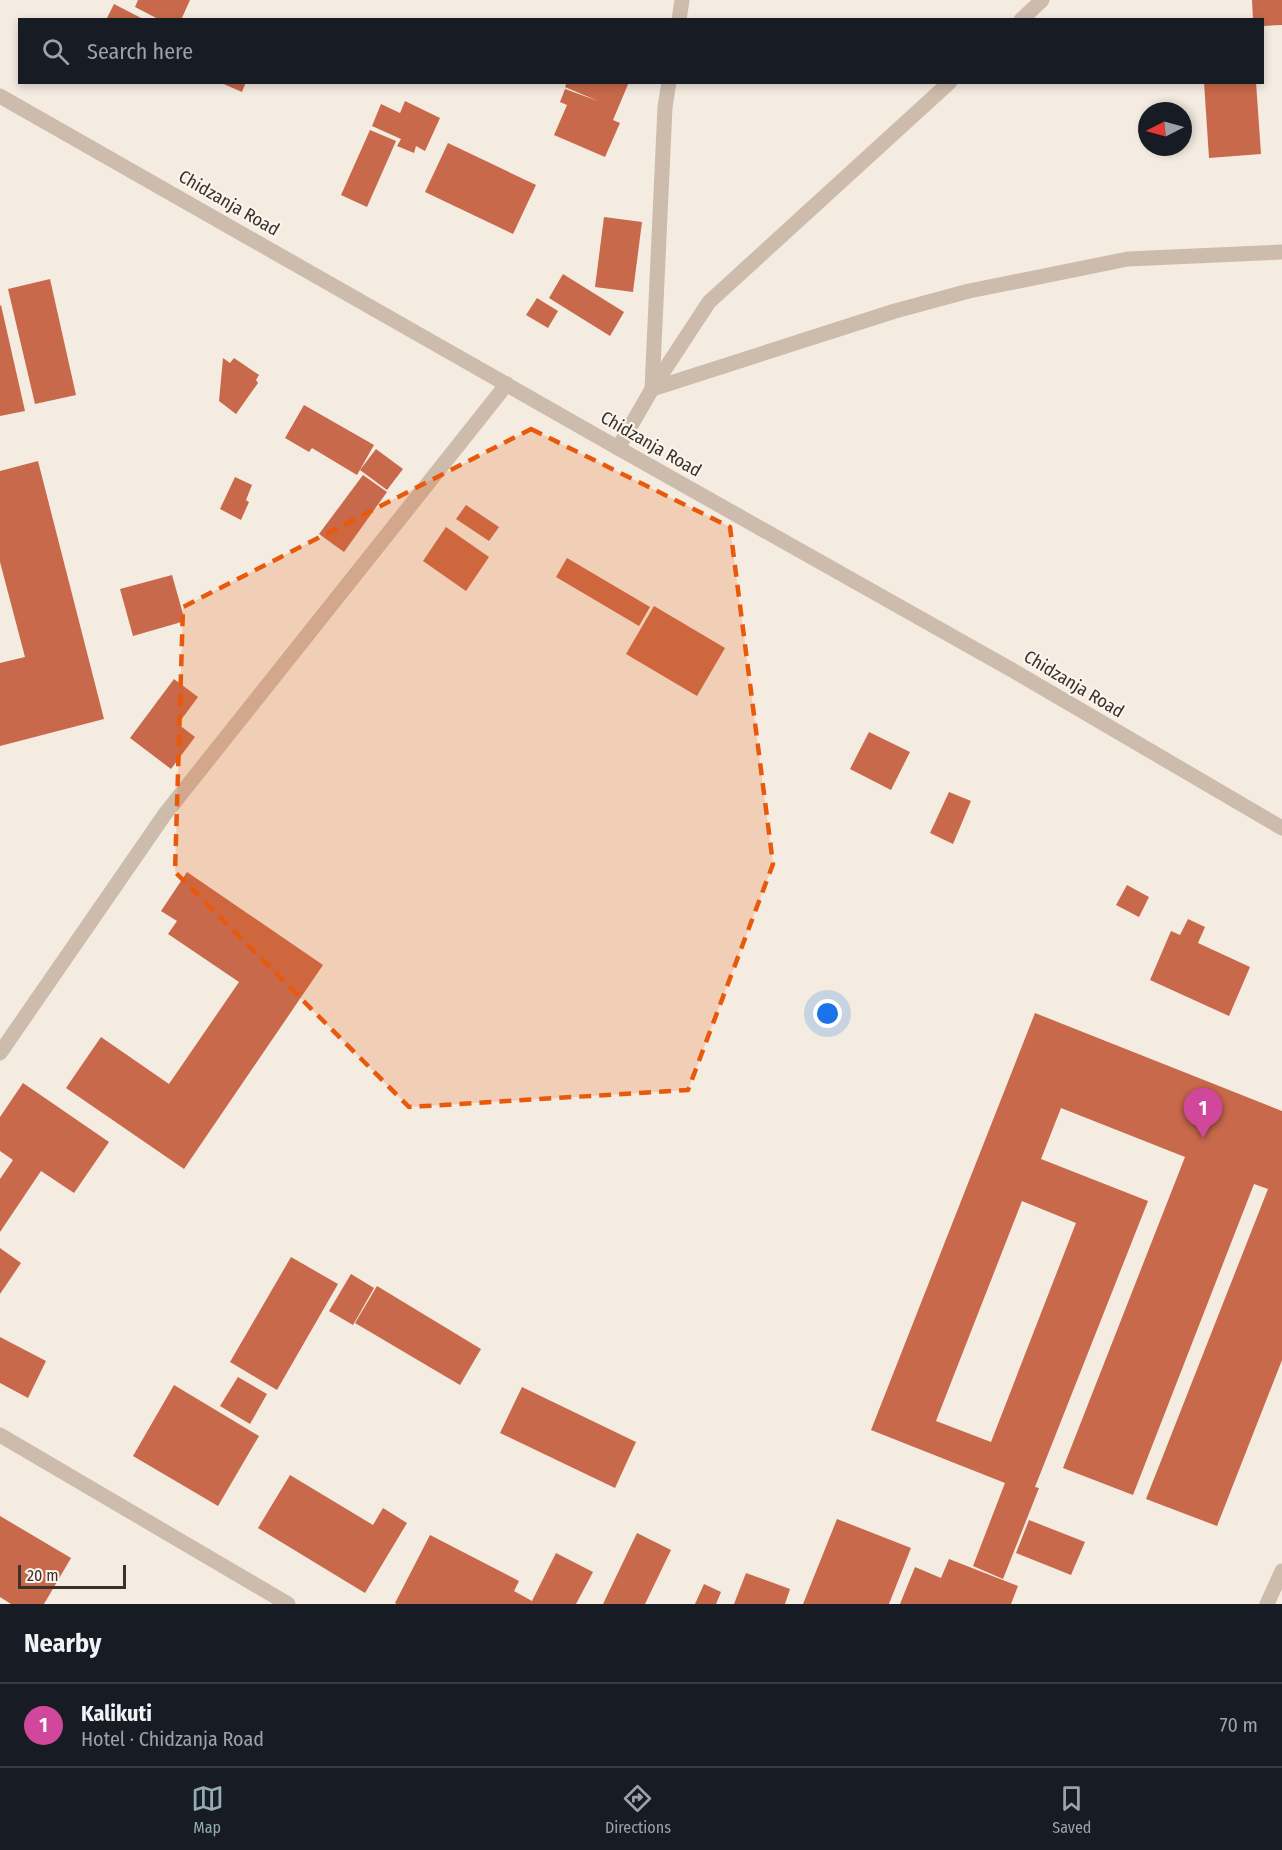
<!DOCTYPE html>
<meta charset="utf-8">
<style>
:root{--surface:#171b24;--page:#20242c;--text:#f1f3f6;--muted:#9ea1a6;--line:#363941;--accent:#92aeb2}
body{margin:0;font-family:"Fira Sans Condensed",sans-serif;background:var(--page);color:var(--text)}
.compass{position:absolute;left:1138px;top:102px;width:54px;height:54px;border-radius:50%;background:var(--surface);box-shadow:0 3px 9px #0003;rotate:264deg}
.scale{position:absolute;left:18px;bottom:15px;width:108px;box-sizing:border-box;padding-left:6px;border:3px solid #3b302b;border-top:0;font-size:16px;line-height:21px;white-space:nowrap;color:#3b302b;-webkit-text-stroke:4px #fbf5ee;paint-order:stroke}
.you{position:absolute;left:828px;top:1014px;width:21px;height:21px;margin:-15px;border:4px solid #fff;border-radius:50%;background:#1a73e8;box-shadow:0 0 0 9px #1a73e833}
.badge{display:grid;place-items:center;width:39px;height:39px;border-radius:50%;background:var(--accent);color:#fff;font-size:20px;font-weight:700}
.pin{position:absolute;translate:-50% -50px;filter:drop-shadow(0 2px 3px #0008)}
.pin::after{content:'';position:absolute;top:32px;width:21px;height:18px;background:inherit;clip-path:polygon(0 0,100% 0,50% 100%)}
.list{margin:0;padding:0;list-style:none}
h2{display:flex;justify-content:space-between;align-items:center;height:78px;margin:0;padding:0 24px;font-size:26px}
h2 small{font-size:20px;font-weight:400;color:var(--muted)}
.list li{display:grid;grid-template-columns:39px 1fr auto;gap:18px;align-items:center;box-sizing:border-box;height:84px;padding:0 24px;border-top:2px solid var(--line)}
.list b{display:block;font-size:22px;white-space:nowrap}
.list p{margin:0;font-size:20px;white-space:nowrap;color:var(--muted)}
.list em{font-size:20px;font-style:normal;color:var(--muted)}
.icon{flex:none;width:33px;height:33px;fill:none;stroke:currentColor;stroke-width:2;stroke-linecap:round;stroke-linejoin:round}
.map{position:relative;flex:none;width:1282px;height:1604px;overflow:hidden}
.search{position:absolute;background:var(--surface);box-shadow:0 3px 9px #0003;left:18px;right:18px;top:18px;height:66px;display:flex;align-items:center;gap:15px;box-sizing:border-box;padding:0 21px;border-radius:0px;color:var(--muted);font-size:22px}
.sheet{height:162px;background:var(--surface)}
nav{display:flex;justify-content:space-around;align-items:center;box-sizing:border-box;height:84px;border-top:2px solid var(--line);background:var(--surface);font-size:16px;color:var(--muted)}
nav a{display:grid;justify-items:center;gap:3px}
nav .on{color:var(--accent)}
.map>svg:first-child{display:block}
.building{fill:#c8694b;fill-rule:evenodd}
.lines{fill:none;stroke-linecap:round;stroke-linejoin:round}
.minor{stroke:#cdbbac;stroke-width:15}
.marked{fill:#e8590c;fill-opacity:0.2;stroke:#e8590c;stroke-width:4.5;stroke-dasharray:12 8;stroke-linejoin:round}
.labels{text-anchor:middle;stroke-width:4.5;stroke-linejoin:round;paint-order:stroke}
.street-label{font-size:18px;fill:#3b302b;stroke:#fbf5ee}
</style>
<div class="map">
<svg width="1282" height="1604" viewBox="0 0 1282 1604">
<rect width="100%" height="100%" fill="#f4ebe1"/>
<g class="building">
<path d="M 138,0 L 190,0 L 181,20 L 160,20 L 135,7 Z"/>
<path d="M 1252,0 L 1282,0 L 1282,25 L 1262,26 L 1262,20 L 1253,20 Z"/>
<path d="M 114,4 L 145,20 L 106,20 Z"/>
<path d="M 219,82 L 246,82 L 242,92 Z"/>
<path d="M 567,82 L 629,82 L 613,120 L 620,123 L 605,157 L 554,135 L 567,105 L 560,102 L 565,89 L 598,101 L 565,87 Z"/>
<path d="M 1204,82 L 1256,82 L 1261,154 L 1209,158 Z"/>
<path d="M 405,101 L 440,118 L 425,151 L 416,146 L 414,153 L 397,146 L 401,139 L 372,126 L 381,104 L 400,113 Z"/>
<path d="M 370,130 L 396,141 L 367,207 L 341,195 Z"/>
<path d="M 448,143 L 536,185 L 513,234 L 425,192 Z"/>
<path d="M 604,217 L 642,222 L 633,292 L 595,287 Z"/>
<path d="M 563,274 L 624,312 L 610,336 L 549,298 Z"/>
<path d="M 50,279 L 76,395 L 35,404 L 8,289 Z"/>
<path d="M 537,298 L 558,311 L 548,328 L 526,315 Z"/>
<path d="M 1,305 L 25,411 L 0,416 L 0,306 Z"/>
<path d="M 223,358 L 230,363 L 234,358 L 259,375 L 256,380 L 258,383 L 236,414 L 219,401 Z"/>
<path d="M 304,405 L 374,445 L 357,475 L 312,448 L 309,452 L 285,438 Z"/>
<path d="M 376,449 L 403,469 L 387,490 L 360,470 Z"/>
<path d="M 38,461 L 104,719 L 0,746 L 0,663 L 25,657 L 0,562 L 0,471 Z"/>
<path d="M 363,475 L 387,492 L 344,552 L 319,534 Z"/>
<path d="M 235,477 L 252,485 L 246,500 L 249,502 L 241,520 L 220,509 Z"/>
<path d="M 466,505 L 499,527 L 489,541 L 456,519 Z"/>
<path d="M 446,527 L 489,557 L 466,591 L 423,561 Z"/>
<path d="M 567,558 L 650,607 L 639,626 L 556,577 Z"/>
<path d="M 172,575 L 185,621 L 133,636 L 120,589 Z"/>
<path d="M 654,606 L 725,648 L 697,696 L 626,654 Z"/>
<path d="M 174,679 L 198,697 L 178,724 L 195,737 L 171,769 L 130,738 Z"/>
<path d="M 869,732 L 910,752 L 891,790 L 850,769 Z"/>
<path d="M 949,792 L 971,801 L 953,844 L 930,833 Z"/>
<path d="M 187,872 L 323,965 L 184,1169 L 66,1088 L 101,1037 L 169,1084 L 239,982 L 168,934 L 177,921 L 161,911 Z"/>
<path d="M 1127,885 L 1149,897 L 1139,917 L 1116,905 Z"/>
<path d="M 1188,919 L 1205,927 L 1198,943 L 1250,967 L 1229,1016 L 1150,980 L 1171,931 L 1180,935 Z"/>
<path d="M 1035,1013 L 1282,1111 L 1282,1360 L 1217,1526 L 1146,1499 L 1268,1189 L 1254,1184 L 1133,1495 L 1063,1468 L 1185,1157 L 1061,1108 L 1041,1159 L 1148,1201 L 1035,1487 L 1039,1488 L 1003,1579 L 973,1566 L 1005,1483 L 871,1430 ZM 1022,1201 L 1076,1223 L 991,1442 L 936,1421 Z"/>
<path d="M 23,1083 L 109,1142 L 74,1193 L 41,1171 L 0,1232 L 0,1179 L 13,1160 L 0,1151 L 0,1117 Z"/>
<path d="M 0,1248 L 21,1263 L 0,1294 Z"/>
<path d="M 291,1257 L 338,1284 L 277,1390 L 230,1362 Z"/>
<path d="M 351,1274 L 374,1288 L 353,1325 L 329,1311 Z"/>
<path d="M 377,1286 L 481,1349 L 460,1385 L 355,1323 Z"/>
<path d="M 0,1337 L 46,1361 L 28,1398 L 0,1383 Z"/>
<path d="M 238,1377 L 267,1394 L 250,1424 L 220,1406 Z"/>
<path d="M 174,1385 L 259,1436 L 218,1506 L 133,1456 Z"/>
<path d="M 522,1387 L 636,1442 L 615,1488 L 500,1433 Z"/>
<path d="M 290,1475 L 373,1525 L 383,1508 L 407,1523 L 365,1593 L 258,1528 Z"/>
<path d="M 0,1516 L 71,1558 L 44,1604 L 11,1604 L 0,1597 Z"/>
<path d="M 837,1519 L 911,1548 L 889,1604 L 803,1604 Z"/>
<path d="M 1029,1520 L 1085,1542 L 1071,1575 L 1016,1553 Z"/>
<path d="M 637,1533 L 671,1550 L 645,1604 L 603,1604 Z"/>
<path d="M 430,1535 L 519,1581 L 514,1591 L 532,1601 L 556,1553 L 593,1572 L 576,1604 L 397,1604 L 395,1603 Z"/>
<path d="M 949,1559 L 1018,1586 L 1011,1604 L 900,1604 L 915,1567 L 941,1578 Z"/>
<path d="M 746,1573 L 790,1589 L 785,1604 L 734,1604 Z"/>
<path d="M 704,1584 L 721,1592 L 716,1604 L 695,1604 Z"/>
</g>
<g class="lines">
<g class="minor">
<path d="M 679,20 L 682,0"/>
<path d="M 1021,20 L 1042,0"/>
<path d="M 0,96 L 618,448 L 1019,674 L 1282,828"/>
<path d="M 652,389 L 895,311 L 969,291 L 1128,259 L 1282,252"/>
<path d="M 652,389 L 709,302 L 950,82"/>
<path d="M 618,448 L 652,389 L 665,107 L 669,82"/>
<path d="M 0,1053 L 165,814 L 507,384"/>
<path d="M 0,1435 L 288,1604"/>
<path d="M 1267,1604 L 1282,1571"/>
</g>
</g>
<path class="marked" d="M 531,429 L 730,527 L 773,864 L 688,1090 L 409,1107 L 175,872 L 183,607 Z"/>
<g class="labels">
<g class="street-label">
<text transform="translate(229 203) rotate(30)" y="6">Chidzanja Road</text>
<text transform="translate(651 444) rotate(30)" y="6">Chidzanja Road</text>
<text transform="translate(1074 684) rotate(31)" y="6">Chidzanja Road</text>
</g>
</g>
</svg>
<svg class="compass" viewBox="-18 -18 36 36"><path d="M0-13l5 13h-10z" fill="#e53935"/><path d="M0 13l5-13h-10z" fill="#9ea1a6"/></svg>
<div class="scale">20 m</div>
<div class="you"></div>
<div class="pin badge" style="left:1203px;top:1138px;background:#d1479c">1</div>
<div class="search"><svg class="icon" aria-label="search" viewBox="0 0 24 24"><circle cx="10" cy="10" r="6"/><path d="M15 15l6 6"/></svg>Search here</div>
</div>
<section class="sheet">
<h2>Nearby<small></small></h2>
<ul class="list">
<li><span class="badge" style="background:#d1479c">1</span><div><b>Kalikuti</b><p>Hotel · Chidzanja Road</p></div><em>70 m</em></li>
</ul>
</section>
<nav>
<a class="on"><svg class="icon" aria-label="map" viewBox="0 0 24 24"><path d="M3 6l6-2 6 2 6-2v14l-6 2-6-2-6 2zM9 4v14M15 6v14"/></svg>Map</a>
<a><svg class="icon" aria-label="directions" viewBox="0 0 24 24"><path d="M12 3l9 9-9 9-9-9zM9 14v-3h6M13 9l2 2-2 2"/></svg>Directions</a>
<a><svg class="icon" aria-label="saved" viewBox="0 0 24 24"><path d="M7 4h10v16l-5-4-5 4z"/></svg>Saved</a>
</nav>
